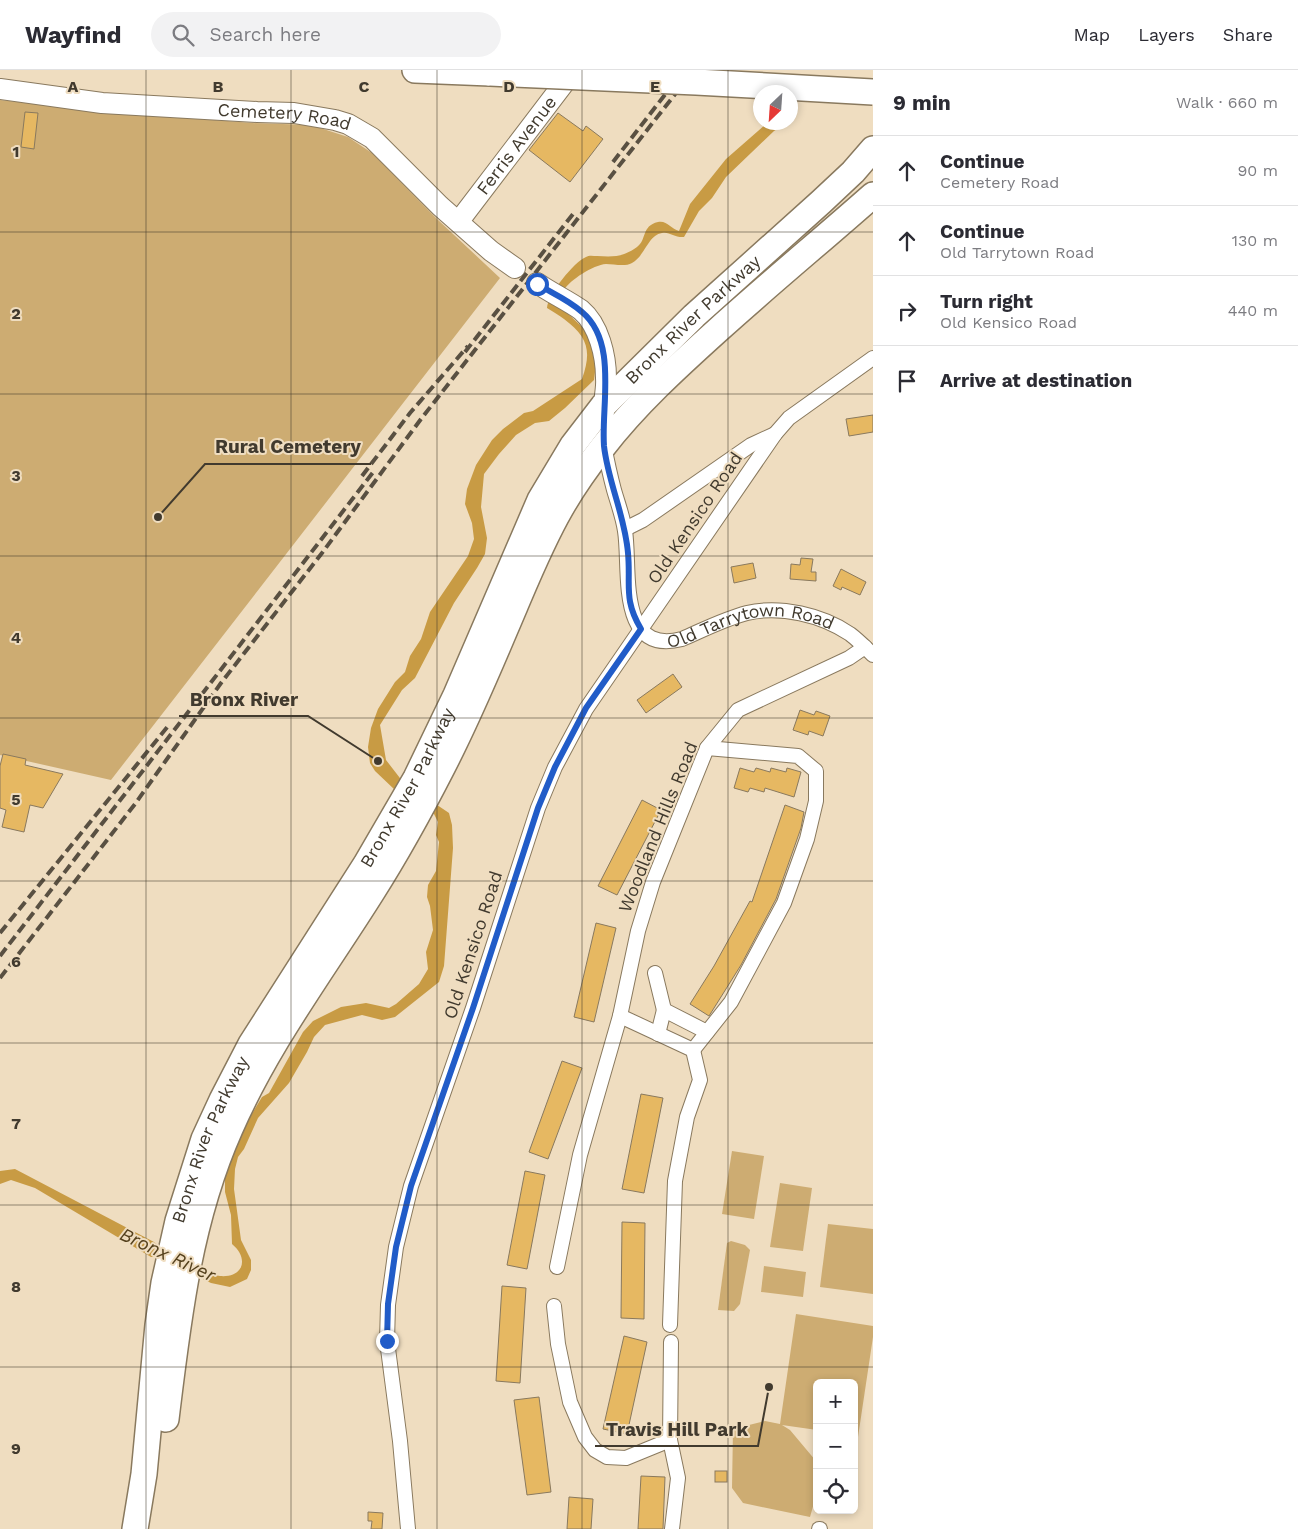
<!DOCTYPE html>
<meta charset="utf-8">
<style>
:root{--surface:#fff;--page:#f2f2f3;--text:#2b2b33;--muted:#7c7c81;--line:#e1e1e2}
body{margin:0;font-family:"Work Sans",sans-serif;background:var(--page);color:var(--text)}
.controls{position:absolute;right:15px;bottom:15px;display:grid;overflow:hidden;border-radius:8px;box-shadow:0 2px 8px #0003}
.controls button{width:45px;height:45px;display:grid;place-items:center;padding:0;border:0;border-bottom:1px solid var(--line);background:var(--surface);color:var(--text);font:25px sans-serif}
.compass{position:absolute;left:753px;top:15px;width:45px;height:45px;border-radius:50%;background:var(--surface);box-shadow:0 2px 8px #0003;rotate:205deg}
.stop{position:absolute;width:15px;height:15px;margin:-11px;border:4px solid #215cc8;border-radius:50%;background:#fff}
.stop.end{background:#215cc8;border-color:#fff;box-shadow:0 1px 5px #0008}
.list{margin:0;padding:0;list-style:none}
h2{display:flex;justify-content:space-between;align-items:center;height:65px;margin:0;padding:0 20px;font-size:21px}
h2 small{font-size:16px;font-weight:400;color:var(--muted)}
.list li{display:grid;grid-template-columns:32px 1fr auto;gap:15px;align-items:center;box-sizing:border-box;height:70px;padding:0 20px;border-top:1px solid var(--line)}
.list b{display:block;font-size:19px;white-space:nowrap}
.list p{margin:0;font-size:16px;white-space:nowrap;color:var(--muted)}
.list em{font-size:16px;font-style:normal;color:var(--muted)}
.icon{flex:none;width:28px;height:28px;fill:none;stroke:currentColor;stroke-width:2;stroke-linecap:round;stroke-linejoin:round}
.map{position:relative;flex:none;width:873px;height:1459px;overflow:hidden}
header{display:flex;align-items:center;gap:30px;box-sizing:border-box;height:70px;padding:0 25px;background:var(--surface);border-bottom:1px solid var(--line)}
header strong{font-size:24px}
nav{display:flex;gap:28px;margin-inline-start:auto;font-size:18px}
.search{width:350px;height:45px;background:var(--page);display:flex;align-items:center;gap:12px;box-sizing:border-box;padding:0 18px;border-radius:28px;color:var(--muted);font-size:19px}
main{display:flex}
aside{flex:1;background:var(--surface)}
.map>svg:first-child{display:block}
.green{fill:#cdac72}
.water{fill:#c89b44}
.pier{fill:#efddc0}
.building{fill:#e6b862;stroke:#89795e}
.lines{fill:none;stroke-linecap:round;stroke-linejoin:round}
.street-casing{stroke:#89795e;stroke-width:16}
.secondary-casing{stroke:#89795e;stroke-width:22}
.highway-casing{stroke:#89795e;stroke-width:28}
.street{stroke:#fff;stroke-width:14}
.secondary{stroke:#fff;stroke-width:20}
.highway{stroke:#fff;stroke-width:25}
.rail{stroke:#595042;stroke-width:4;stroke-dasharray:10 5;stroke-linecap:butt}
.highway-bridge-casing{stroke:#89795e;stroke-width:28;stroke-linecap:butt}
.highway-bridge{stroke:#fff;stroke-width:25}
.route{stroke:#215cc8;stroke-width:6}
.grid{fill:none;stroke:#413a2e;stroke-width:1;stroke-opacity:0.55}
.labels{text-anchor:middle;stroke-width:4;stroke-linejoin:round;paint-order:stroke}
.street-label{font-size:18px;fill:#413a2e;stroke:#efddc0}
.water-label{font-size:19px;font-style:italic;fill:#55411d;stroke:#efddc0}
.grid-label{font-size:16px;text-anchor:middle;font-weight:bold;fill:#413a2e;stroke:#efddc0;stroke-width:4;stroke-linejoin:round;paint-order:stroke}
.leader{fill:none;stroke:#413a2e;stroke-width:2}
.callout-dot{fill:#413a2e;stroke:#efddc0;stroke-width:2}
.callout-label{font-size:19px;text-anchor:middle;font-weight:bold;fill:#413a2e;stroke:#efddc0;stroke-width:4;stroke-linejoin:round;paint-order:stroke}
</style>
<header>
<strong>Wayfind</strong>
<div class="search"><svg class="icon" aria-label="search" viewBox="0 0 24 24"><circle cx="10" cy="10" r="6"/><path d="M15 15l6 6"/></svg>Search here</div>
<nav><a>Map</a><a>Layers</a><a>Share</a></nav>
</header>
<main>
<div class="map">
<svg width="873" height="1459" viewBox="0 0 873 1459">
<rect width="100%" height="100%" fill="#efddc0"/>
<g class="green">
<path d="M 0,30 L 105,41 L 252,53 L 311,55 L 348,67 L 372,83 L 437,149 L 500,208 L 111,710 L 0,685 Z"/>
<path d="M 732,1081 L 764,1086 L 754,1149 L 722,1144 Z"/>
<path d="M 780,1113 L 812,1118 L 803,1181 L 770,1177 Z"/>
<path d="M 828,1154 L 873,1159 L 873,1224 L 820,1217 Z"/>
<path d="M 731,1171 L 745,1175 L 750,1180 L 740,1234 L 734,1241 L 718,1240 L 727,1173 Z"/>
<path d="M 764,1196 L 806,1202 L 803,1227 L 761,1222 Z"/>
<path d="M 796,1244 L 873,1256 L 873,1267 L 858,1367 L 854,1366 L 854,1313 L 817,1313 L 817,1360 L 782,1355 L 790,1360 L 816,1391 L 816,1426 L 810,1447 L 743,1433 L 732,1418 L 733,1359 L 765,1351 L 780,1354 Z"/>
</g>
<path class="water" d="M 767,53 L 787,53 L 774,61 L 726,107 L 712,128 L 699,141 L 684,167 C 675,168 669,161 662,163 C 648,165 645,186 632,193 C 625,197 614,194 606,194 C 593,195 570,210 564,220 C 562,224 561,231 559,235 L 583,258 L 594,278 L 596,294 L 594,310 L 565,338 L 549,351 L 535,353 L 516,365 L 499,384 L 484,404 L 481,437 L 487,468 L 485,484 L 477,498 L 454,533 L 415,608 L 402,620 L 380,655 L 386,690 L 403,712 L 449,743 L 452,755 L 453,778 L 444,896 L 439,912 L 395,947 L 382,950 L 362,945 L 325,955 L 314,967 L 307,982 L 289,1013 L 258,1048 L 244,1079 L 238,1087 L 235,1099 L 234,1119 L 241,1170 L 251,1190 L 251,1200 L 247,1209 L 230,1217 L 211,1213 L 157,1187 L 151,1187 L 35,1118 L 11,1110 L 0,1114 L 0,1101 L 15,1099 L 154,1172 C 169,1184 201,1204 220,1206 C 244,1208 249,1188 232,1174 L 231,1145 L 225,1122 L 225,1101 L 228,1091 L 236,1079 L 241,1062 L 262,1027 L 269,1023 L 303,962 L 313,951 L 341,937 L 366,933 L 389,938 L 396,934 L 419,914 L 428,899 L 426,882 L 433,860 L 430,836 L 427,827 L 428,815 L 436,801 L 439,772 L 436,765 L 438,752 L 434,744 L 395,720 L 375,701 L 370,693 L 368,677 L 371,658 L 378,639 L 395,612 L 405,602 L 410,586 L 421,569 L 430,542 L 468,486 L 474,469 L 472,453 L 465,434 L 467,419 L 476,395 L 492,370 L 503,359 L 524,343 L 533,341 L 582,309 C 592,281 588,267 564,249 C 559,245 553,242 547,238 C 548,224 574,192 586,187 C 589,185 593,186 597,186 C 614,187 623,187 637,177 C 647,170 641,156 658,152 C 667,150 671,159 679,161 L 690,134 L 726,89 Z"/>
<path class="pier" d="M 809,0 L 834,0 L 802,39 L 791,39 L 791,24 Z"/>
<g class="building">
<path d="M 25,42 L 38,43 L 34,79 L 21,77 Z"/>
<path d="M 558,43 L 583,61 L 586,56 L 603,69 L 570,112 L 529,80 Z"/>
<path d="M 873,345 L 873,362 L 849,366 L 846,349 Z"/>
<path d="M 801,488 L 813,489 L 811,502 L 816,502 L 816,511 L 790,509 L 791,494 L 800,495 Z"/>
<path d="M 753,493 L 756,508 L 734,513 L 731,497 Z"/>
<path d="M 841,499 L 866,512 L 860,525 L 842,517 L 841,520 L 833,516 Z"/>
<path d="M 673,604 L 682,617 L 646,643 L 637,630 Z"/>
<path d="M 800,640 L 814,645 L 816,641 L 830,646 L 823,666 L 809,661 L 808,665 L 793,660 Z"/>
<path d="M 3,684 L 26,689 L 25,695 L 63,704 L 43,738 L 30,735 L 24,762 L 2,757 L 6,740 L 0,738 L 0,696 Z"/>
<path d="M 740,698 L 754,702 L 756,698 L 770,702 L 771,698 L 786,702 L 787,698 L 801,702 L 794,727 L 765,718 L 764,722 L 750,718 L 748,722 L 734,718 Z"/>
<path d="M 642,730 L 661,740 L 617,825 L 598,816 Z"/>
<path d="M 785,735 L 804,742 L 801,758 L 776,829 L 741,895 L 709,946 L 690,934 L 714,896 L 750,831 L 752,832 Z"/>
<path d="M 596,853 L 616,858 L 594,952 L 574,947 Z"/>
<path d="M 562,991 L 582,998 L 548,1089 L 529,1082 Z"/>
<path d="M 641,1024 L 663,1028 L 644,1123 L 622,1119 Z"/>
<path d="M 525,1101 L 545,1105 L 527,1199 L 507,1195 Z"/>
<path d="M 622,1152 L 645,1153 L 644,1249 L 621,1248 Z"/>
<path d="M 502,1216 L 526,1218 L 520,1313 L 496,1311 Z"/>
<path d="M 624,1266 L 647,1272 L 627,1364 L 603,1359 Z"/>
<path d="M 539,1327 L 551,1422 L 527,1425 L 514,1330 Z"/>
<rect x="715" y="1401" width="12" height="11"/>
<path d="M 641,1406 L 665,1407 L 663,1459 L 638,1459 Z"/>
<path d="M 569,1427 L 593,1429 L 591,1459 L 567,1459 Z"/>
<path d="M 368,1442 L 383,1443 L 382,1459 L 371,1459 L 372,1451 L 368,1451 Z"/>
</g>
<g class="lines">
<g class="street-casing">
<g id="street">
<path id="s1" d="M 604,375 C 607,391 610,405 614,420 C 618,434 623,447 625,461 C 631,498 616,586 682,569 C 703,560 724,549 747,543 C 780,535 822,545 850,564 C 858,570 866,578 873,585"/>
<path d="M 625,459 L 643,450 L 751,375 L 775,364"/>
<path d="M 655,903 L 664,940 L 707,962"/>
<path d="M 620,946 L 693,980 L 700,1010 L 687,1047 L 675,1111 L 670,1255"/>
<path d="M 658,964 L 664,940"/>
<path d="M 693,980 L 731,932 L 784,833 L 807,769 L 816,731 L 816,701 L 798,686 L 707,678"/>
<path d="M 557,1197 L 580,1085 L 620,946 L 638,861 L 653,812 L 707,678 L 738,640 L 849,588 L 865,577"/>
<path d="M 554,1236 L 558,1274 L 570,1332 L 585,1367 L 595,1380 L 607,1387 L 626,1388 L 670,1370"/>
<path d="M 671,1272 L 670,1370 L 678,1408 L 672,1459"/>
<path d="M 408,1459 L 400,1371 L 387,1271 L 388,1235 L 396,1177 L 411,1116 L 473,938 L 538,738 L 555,697 L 586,639 L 775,364 L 789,348 L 873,288"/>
<path d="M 819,1459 L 820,1459"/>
</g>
</g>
<g class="secondary-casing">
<g id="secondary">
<path id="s2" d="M 0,19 L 102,33 L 257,42 L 294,43 L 335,50 L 348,54 L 372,68 L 440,136 L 491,181 L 515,198"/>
<path id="s3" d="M 459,151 L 574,0"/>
<path d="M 537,213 C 551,223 567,230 581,240 C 599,255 606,286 606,308 C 607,320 603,331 604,343"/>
</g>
</g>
<g class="highway-casing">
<g id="highway">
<path d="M 415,0 L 490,3"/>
<path d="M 166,1349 C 178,1250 189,1151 230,1059 C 267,974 323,900 372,822 C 398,781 421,739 443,696 C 470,644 492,590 515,536 C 529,503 543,469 561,438 C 573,417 587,397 602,378 C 636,334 678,296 719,259 C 770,213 822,170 873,125"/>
<path id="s4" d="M 135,1459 L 144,1404 L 158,1255 L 164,1213 L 178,1151 L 204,1069 L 222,1030 L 251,974 L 366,794 L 416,708 L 456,625 L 540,430 L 573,375 L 603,336 L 694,246 L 821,132 L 853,102 L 873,79"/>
</g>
</g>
<use href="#street" class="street"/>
<use href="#secondary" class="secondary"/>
<use href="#highway" class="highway"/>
<g class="rail">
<path d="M 613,92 L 684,0"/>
<path d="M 465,282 L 573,144"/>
<path d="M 362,406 L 410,343 L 468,276"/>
<path d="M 0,863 L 169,655"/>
<path d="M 0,886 L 374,401"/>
<path d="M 0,908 L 135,734 L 221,613 L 322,483 L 421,349 L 694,0"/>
</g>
<g class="highway-bridge-casing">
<path id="highway-bridge" d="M 490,3 L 696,12 L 873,22"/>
</g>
<use href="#highway-bridge" class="highway-bridge"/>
</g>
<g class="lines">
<path class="route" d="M 387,1271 L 388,1234 L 396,1177 L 411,1116 L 473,938 L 538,738 L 555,697 L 586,638 L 641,559 C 623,529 631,515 628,483 C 625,446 608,412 604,376 C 601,335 618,272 582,242 C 569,230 552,223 537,214"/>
</g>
<path class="grid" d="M 146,0 L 146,1459M 291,0 L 291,1459M 437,0 L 437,1459M 582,0 L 582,1459M 728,0 L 728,1459M 0,162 L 873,162M 0,324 L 873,324M 0,486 L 873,486M 0,648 L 873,648M 0,811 L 873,811M 0,973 L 873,973M 0,1135 L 873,1135M 0,1297 L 873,1297"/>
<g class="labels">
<g class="street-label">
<text dy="6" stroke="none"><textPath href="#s2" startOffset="286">Cemetery Road</textPath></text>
<text dy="6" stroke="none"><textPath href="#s3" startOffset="95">Ferris Avenue</textPath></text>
<text dy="6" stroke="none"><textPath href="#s4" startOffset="1359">Bronx River Parkway</textPath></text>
<text transform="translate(695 448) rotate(-56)" y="6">Old Kensico Road</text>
<text dy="6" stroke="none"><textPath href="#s1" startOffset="306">Old Tarrytown Road</textPath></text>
<text dy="6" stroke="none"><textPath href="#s4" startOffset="804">Bronx River Parkway</textPath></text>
<text transform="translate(658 757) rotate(-68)" y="6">Woodland Hills Road</text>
<text transform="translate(473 875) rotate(-72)" y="6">Old Kensico Road</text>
<text dy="6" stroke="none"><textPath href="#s4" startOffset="399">Bronx River Parkway</textPath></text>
</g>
<g class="water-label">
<text transform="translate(168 1184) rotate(25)" y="7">Bronx River</text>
</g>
</g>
<g class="grid-label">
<text x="73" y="22">A</text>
<text x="218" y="22">B</text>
<text x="364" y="22">C</text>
<text x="509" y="22">D</text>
<text x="655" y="22">E</text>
<text x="16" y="87">1</text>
<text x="16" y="249">2</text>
<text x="16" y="411">3</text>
<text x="16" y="573">4</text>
<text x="16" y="735">5</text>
<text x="16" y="897">6</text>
<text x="16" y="1059">7</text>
<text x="16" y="1222">8</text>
<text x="16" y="1384">9</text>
</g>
<path class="leader" d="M158 447L205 394H371M378 691L308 646H179M769 1317L758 1376H595"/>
<g class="callout-dot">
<circle cx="158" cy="447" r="5"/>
<circle cx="378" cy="691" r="5"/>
<circle cx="769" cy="1317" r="5"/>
</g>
<g class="callout-label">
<text x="288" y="383">Rural Cemetery</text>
<text x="244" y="636">Bronx River</text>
<text x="677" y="1366">Travis Hill Park</text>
</g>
</svg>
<div class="controls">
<button>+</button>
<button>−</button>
<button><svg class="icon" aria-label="locate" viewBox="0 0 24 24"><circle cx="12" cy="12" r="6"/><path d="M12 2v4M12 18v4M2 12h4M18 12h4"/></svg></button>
</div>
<svg class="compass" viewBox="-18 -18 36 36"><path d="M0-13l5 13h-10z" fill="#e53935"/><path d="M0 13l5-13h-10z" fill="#7c7c81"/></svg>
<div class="stop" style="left:537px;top:214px"></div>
<div class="stop end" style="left:387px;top:1271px"></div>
</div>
<aside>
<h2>9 min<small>Walk · 660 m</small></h2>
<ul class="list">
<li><svg class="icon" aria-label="ahead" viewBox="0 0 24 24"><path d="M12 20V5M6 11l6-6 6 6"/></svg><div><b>Continue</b><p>Cemetery Road</p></div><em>90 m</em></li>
<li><svg class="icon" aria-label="ahead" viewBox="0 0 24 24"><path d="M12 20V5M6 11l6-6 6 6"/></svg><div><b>Continue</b><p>Old Tarrytown Road</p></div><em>130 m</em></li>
<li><svg class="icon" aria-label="right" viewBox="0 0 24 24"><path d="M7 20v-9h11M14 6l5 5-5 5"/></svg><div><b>Turn right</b><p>Old Kensico Road</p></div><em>440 m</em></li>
<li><svg class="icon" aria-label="arrive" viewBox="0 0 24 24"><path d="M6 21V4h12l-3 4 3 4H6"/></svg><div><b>Arrive at destination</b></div></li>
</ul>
</aside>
</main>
